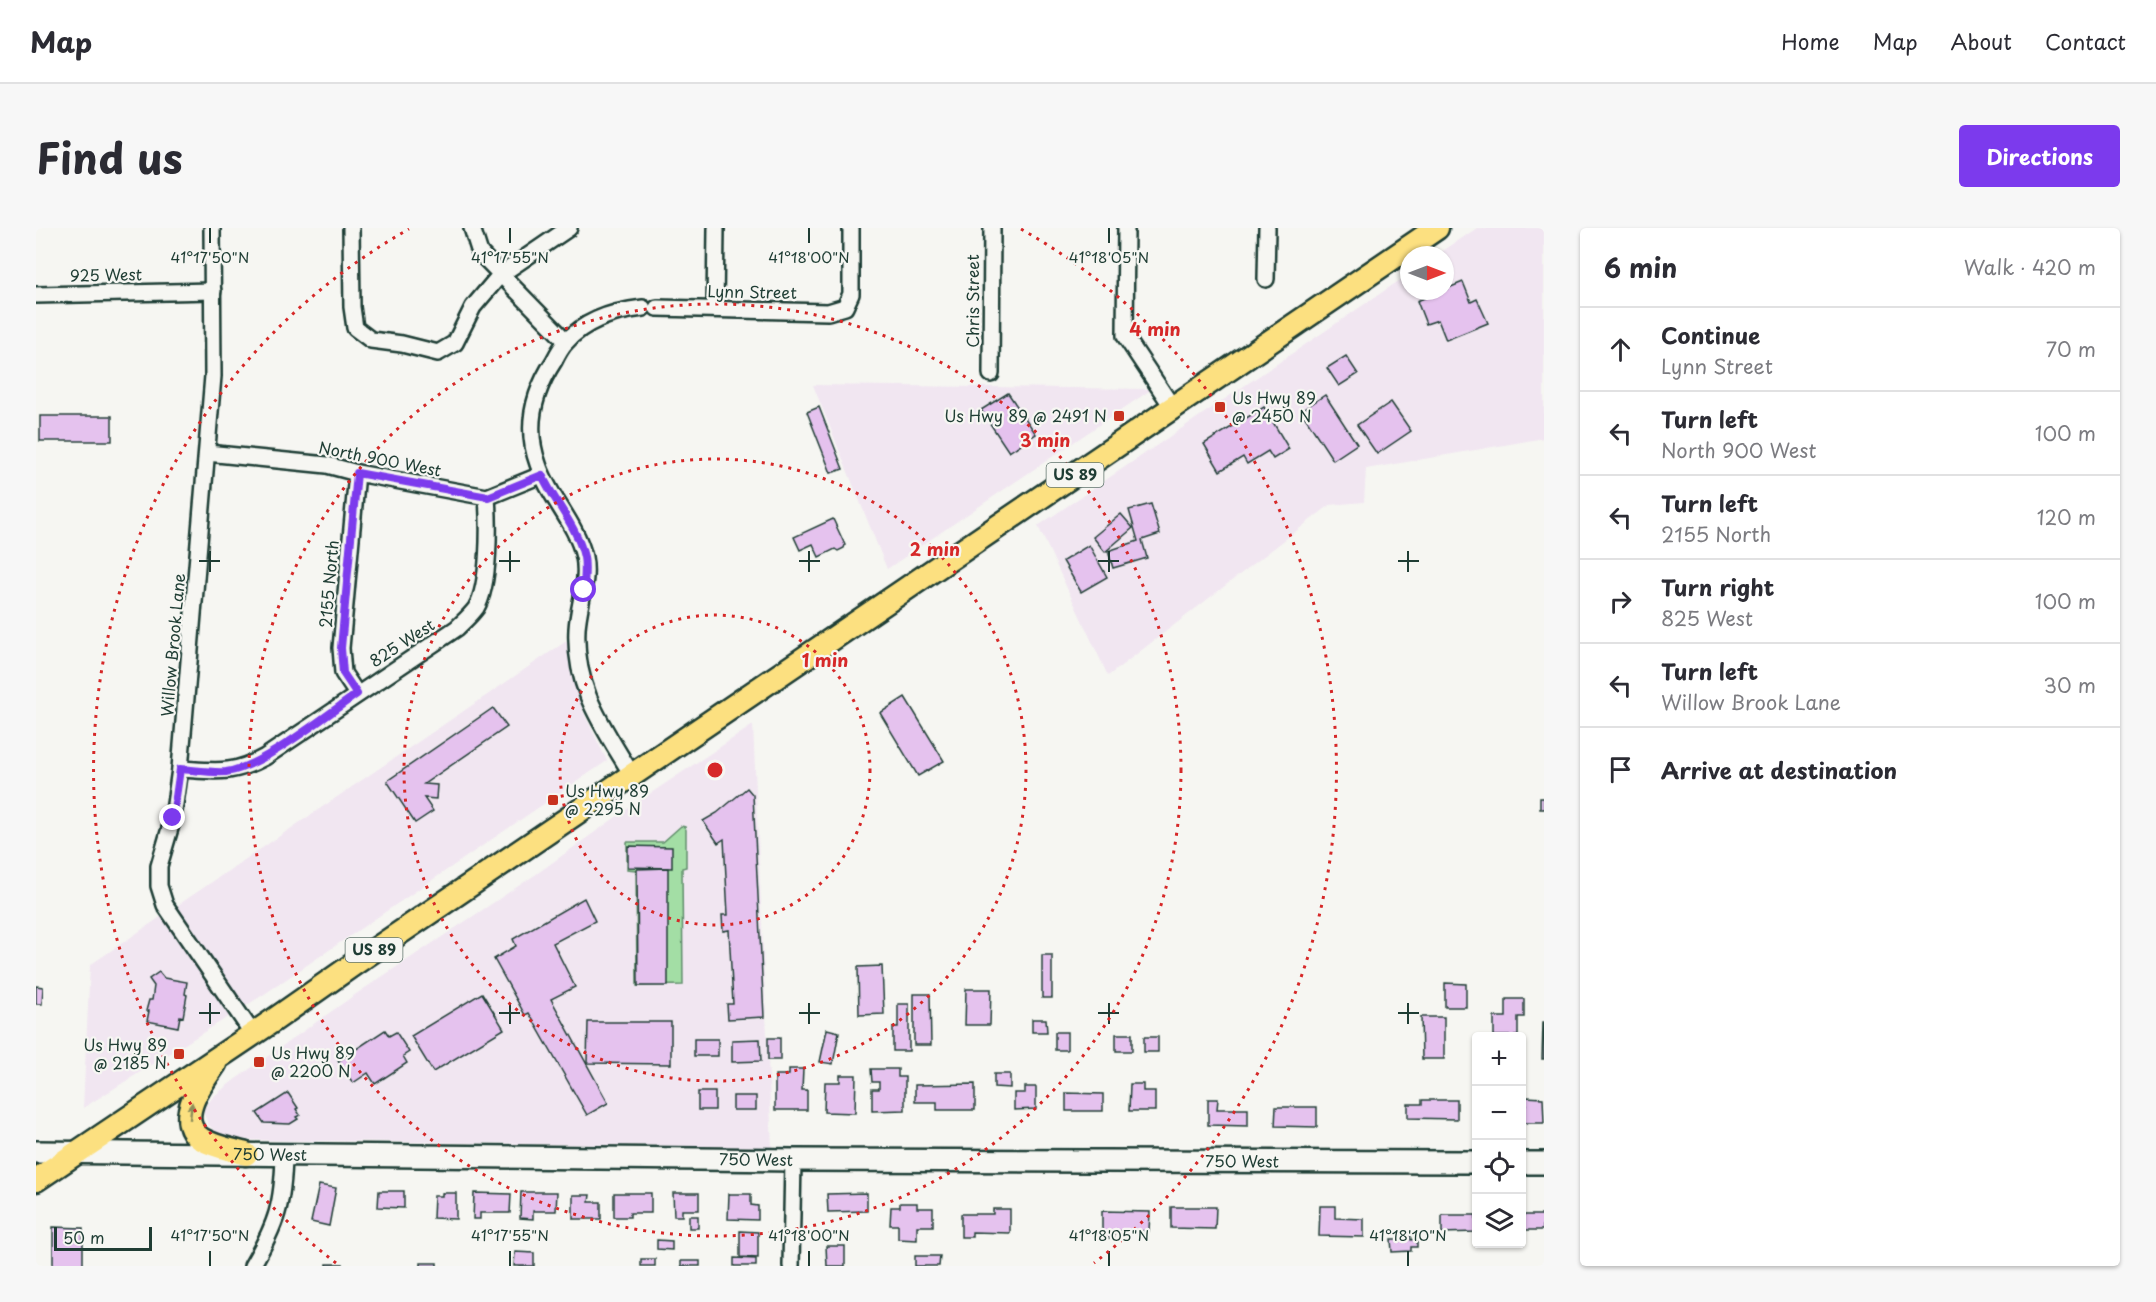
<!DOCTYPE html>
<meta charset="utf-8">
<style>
:root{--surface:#fff;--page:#f7f7f7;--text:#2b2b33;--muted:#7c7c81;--line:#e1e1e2;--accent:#7c3aed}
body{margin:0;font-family:"Playpen Sans",sans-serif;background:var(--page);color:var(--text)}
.controls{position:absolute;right:18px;bottom:18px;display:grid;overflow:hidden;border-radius:6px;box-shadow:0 2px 4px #0004}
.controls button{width:54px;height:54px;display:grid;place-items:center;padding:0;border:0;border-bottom:2px solid var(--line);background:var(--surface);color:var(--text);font:30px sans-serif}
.compass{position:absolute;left:1364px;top:18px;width:54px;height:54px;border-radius:50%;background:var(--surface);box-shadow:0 2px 4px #0004;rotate:90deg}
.scale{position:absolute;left:18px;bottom:15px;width:98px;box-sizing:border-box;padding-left:6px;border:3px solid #1f3d34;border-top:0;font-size:16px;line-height:21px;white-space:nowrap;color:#1f3d34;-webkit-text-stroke:4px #f6f6f2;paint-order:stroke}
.stop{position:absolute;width:18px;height:18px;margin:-14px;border:4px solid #7c3aed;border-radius:50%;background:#fff}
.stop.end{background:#7c3aed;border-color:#fff;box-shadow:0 2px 6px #0008}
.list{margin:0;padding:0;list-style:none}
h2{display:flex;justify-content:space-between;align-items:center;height:78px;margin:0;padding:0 24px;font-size:26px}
h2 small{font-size:20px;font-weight:400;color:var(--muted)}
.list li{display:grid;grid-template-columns:39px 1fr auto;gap:18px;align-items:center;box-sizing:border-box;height:84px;padding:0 24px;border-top:2px solid var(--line)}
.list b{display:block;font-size:22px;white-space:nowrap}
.list p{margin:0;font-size:20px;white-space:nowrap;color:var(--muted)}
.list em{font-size:20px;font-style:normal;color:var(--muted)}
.icon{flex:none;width:33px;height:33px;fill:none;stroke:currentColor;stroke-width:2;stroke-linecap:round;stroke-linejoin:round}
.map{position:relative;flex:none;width:1508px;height:1038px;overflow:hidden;border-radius:6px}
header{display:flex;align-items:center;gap:36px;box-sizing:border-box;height:84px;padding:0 30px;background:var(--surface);border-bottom:2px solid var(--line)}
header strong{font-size:28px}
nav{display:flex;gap:33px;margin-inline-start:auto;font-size:21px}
.intro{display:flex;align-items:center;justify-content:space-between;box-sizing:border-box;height:144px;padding:0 36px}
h1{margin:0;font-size:42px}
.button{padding:15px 27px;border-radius:6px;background:var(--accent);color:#fff;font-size:21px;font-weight:700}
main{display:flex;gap:36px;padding:0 36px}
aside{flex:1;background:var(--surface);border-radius:6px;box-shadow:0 2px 4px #0004}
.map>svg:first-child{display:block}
.built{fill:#f1e6f1}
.green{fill:#a3dea5;stroke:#618e6c;stroke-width:1.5}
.building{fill:#e5c2ee;stroke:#1f3d34;stroke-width:1.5}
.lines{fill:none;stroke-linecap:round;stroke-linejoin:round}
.street-casing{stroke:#1f3d34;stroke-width:20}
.secondary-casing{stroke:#1f3d34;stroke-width:26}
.primary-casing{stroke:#1f3d34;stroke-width:27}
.street{stroke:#f6f6f2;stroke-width:15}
.secondary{stroke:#f6f6f2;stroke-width:21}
.primary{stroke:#fce080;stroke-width:22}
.oneway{fill:#8e8e5a}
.route{stroke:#7c3aed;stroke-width:8}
.ticks{fill:none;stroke:#1f3d34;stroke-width:2}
.ring{fill:none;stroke:#d62828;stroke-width:3;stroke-dasharray:3 6}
.poi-dot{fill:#c8321e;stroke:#f6f6f2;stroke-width:2}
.labels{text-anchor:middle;stroke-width:4.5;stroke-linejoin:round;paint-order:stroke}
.shield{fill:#f6f6f2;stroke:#60746d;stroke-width:1.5}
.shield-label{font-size:15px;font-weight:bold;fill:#1f3d34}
.street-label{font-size:16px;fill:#1f3d34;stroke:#f6f6f2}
.poi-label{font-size:16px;fill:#1f3d34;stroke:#f6f6f2;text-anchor:start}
.ticks-label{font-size:15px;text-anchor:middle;fill:#1f3d34;stroke:#f6f6f2;stroke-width:4.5;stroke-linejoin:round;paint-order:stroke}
.centre{fill:#d62828;stroke:#f6f6f2;stroke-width:3}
.ring-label{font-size:18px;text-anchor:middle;font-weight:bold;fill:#d62828;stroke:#f6f6f2;stroke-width:4.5;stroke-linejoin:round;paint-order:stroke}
</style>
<header>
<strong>Map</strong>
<nav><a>Home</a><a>Map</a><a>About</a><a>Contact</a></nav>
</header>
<div class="intro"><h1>Find us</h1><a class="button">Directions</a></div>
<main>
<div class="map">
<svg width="1508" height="1038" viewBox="0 0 1508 1038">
<rect width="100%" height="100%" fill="#f6f6f2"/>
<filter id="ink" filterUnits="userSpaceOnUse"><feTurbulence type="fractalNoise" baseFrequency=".0167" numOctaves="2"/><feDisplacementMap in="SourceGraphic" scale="12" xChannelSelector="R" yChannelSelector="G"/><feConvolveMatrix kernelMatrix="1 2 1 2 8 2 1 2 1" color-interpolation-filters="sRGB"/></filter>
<g filter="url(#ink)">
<g class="built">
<path d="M 1441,0 L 1508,0 L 1508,210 L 1330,241 L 1328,274 L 1294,277 L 1072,448 L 1002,298 L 1373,46 L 1373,63 L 1409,63 L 1409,27 L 1401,27 Z"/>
<path d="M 777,157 L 1116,161 L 851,341 Z"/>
<path d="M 532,412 L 535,441 L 547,483 L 571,533 L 227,767 L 47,880 L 54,737 Z"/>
<path d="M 717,497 L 736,919 L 212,912 L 189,908 L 180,905 L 172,896 L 168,886 L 168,880 L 178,868 L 197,853 L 320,766 L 499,647 L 594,579 Z"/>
</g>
<path class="green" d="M 645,598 L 649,599 L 650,602 L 650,639 L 646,640 L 647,757 L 601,758 L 600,642 L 591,641 L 591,614 L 627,614 Z"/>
<g class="building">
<path d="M 1427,54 L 1435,74 L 1441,71 L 1452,95 L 1410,112 L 1402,92 L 1390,96 L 1381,73 Z"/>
<path d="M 1310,128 L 1322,146 L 1303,158 L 1291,140 Z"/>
<path d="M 972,165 L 1000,206 L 973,224 L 945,182 Z"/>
<path d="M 1289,167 L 1321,216 L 1297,232 L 1265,183 Z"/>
<path d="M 1355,174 L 1375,203 L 1341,226 L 1321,197 Z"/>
<path d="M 783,179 L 807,241 L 795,245 L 771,184 Z"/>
<path d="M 1228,179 L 1253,221 L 1237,231 L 1232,223 L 1211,236 L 1207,229 L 1184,243 L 1168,216 Z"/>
<rect x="4" y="188" width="72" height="25"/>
<path d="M 1115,276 L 1124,306 L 1106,312 L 1111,330 L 1077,340 L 1072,323 L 1102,313 L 1093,282 Z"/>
<path d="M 1085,286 L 1097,300 L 1069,324 L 1057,309 Z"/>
<path d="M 797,291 L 809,317 L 808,320 L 802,323 L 799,321 L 783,329 L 777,316 L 764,322 L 758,309 Z"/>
<path d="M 1053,317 L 1071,349 L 1045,364 L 1027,333 Z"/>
<path d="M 869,469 L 908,533 L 882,548 L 844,485 Z"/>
<path d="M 457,480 L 471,499 L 388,556 L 401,557 L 400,571 L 388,570 L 397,583 L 379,595 L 351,553 Z"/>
<path d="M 711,560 L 717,567 L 728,789 L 692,791 L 691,776 L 697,776 L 693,702 L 687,703 L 686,687 L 692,687 L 688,611 L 682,615 L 667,593 L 681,585 Z"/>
<rect x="1504" y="570" width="4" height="11"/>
<path d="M 592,618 L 636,619 L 636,640 L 592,639 Z"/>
<path d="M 632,640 L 632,758 L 602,758 L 601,641 Z"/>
<path d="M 548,670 L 559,693 L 517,715 L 539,759 L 515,771 L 572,875 L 551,887 L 493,785 L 489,787 L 458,731 L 480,718 L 477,711 Z"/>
<rect x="1006" y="727" width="10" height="43"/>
<path d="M 846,738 L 848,786 L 823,787 L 822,739 Z"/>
<path d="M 123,744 L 128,750 L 151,754 L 149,766 L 151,767 L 147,789 L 144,788 L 142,799 L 111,793 L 113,783 L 110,783 L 113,772 L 116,772 L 118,758 L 113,751 Z"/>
<path d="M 1409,755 L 1430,756 L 1430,779 L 1409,779 Z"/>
<path d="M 0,758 L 7,759 L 6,776 L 0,776 Z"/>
<path d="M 930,761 L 955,761 L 954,797 L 929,797 Z"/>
<path d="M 446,765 L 468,801 L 397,844 L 375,808 Z"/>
<path d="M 878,766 L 894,766 L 895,817 L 878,817 Z"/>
<path d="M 1470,771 L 1488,771 L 1488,789 L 1482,789 L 1482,808 L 1458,808 L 1458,789 L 1470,789 Z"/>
<path d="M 862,776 L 873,776 L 873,823 L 857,823 L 857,799 L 862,799 Z"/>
<path d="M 1385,789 L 1408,789 L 1408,831 L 1386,831 Z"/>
<path d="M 996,791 L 1010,791 L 1011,804 L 996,804 Z"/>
<path d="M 552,794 L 635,794 L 635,836 L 551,835 Z"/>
<path d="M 1507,794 L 1508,794 L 1508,831 L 1506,831 Z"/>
<path d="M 791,801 L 803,804 L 797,836 L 784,834 Z"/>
<path d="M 349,802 L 353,808 L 360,804 L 373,824 L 367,828 L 371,835 L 339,856 L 332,845 L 317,855 L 302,833 Z"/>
<rect x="1019" y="804" width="12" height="18"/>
<rect x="1080" y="806" width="16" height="17"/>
<rect x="1108" y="809" width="14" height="15"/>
<rect x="732" y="810" width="12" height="22"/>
<rect x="658" y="811" width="24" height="17"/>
<path d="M 724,811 L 725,833 L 696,834 L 696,812 Z"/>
<path d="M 753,841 L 767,841 L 766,862 L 771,862 L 771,882 L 739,882 L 739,847 L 753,847 Z"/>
<path d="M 835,841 L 862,841 L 862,849 L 869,849 L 869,882 L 836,883 L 836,861 L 843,861 L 843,854 L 836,854 Z"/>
<path d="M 958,846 L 974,846 L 974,860 L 958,859 Z"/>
<path d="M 804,847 L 820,847 L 819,885 L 788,884 L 789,854 L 804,854 Z"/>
<path d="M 939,856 L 939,882 L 901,882 L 901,874 L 879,874 L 879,857 Z"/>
<path d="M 1094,856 L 1107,856 L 1107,863 L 1119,863 L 1119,883 L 1093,883 Z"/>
<path d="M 989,859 L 1000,859 L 1000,881 L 978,882 L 978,865 L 989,865 Z"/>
<rect x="662" y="864" width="17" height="18"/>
<path d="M 252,865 L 262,880 L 260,881 L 264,887 L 260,889 L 262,891 L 254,896 L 228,895 L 221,885 Z"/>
<path d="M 1030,865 L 1067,866 L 1067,883 L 1030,883 Z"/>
<rect x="697" y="868" width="23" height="14"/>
<path d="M 1490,869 L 1507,870 L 1508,895 L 1486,895 L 1486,877 L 1490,877 Z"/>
<path d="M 1172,871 L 1182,871 L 1181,881 L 1212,881 L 1212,898 L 1172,897 Z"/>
<path d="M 1386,872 L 1421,872 L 1421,891 L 1372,890 L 1372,876 L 1386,876 Z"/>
<path d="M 1240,879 L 1281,879 L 1281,899 L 1239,898 Z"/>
<path d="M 283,957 L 300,960 L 293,998 L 275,994 Z"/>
<path d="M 343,963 L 368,963 L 368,980 L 342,979 Z"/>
<path d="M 485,964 L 521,964 L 520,983 L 497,983 L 497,991 L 484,990 Z"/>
<path d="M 406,965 L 420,965 L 420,991 L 397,990 L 398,968 L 406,968 Z"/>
<path d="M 438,965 L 475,966 L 474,985 L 444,985 L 444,991 L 437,991 Z"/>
<path d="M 578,965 L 615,965 L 615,985 L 594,985 L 594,989 L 578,989 Z"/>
<path d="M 637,965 L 663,965 L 663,982 L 646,982 L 646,988 L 638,988 Z"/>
<path d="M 831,965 L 831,983 L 792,984 L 791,966 Z"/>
<path d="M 693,966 L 715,966 L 715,977 L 722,978 L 722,992 L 692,991 Z"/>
<path d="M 537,967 L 554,967 L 553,974 L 565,974 L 565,991 L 537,991 Z"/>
<path d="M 864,975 L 881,975 L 881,980 L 897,980 L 897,998 L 881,998 L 881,1012 L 862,1011 L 862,997 L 854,997 L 855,979 L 864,979 Z"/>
<path d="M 1284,978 L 1299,978 L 1299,990 L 1328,991 L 1328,1009 L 1283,1008 Z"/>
<path d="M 1135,979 L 1180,979 L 1179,1001 L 1135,1000 Z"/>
<path d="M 957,981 L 974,981 L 974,1005 L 936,1004 L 936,1009 L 925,1009 L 925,986 L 957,986 Z"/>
<path d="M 1066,983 L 1114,984 L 1113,1003 L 1078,1003 L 1078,1010 L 1066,1010 Z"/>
<path d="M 1406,987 L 1440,987 L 1440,1004 L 1406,1005 Z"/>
<rect x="1486" y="987" width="21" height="15"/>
<rect x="653" y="988" width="9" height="12"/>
<path d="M 17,999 L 47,1000 L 47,1038 L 17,1038 Z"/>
<path d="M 704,1003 L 722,1004 L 722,1030 L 704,1029 Z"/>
<path d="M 1374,1003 L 1375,1012 L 1381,1011 L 1381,1019 L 1375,1019 L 1375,1023 L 1356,1024 L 1355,1011 L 1363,1011 L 1362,1004 Z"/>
<path d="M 621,1012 L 636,1013 L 636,1022 L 621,1021 Z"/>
<path d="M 790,1018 L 809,1018 L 809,1038 L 791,1038 Z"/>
<path d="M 479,1024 L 498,1025 L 498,1038 L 478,1038 Z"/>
<path d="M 879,1028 L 904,1028 L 903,1038 L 879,1038 Z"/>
<path d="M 698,1030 L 720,1031 L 720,1038 L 698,1038 Z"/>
<rect x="605" y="1031" width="14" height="7"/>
<rect x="645" y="1033" width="19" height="5"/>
<rect x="385" y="1035" width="16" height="3"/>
<rect x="291" y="1036" width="16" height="2"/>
</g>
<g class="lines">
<g class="street-casing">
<g id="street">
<path d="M 176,0 L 177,148 L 144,541 L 137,590 L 123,638 L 123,658 L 129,677 L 217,806"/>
<path d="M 315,0 L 316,79 L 319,100 L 335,112 L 366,116 L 402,125 L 419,115 L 437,79 L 464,47 L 533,0"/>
<path d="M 436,0 L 444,25 L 530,113"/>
<path d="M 1090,0 L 1089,108 L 1137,180"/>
<path d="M 1230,51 L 1231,0"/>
<path d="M 0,67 L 177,63"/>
<path d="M 621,80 L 792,84 L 809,79 L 815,66 L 815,0"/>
<path d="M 679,81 L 680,0"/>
<path d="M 955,146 L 956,0"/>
<path d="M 171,225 L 291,237 L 321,245 L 451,269 L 505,247"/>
<path d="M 321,466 L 307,445 L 305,420 L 321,245"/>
<path d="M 144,541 C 180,543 196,547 229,529 L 421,400 C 427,394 435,387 440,380 C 454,357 453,296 451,269"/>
<path d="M 596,547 C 567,498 538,461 541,401 C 542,378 553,353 548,329 C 540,294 513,270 502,236 C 489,200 497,165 518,133 C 521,127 525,119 530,114 C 549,92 580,83 607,80"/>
<path d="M 216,1038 C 241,995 247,976 248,927"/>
<path d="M 755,1038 L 757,932"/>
</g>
</g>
<g class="secondary-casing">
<g id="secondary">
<path id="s1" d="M 0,924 L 757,932 L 1440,934"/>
<path d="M 1486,935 L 1508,935"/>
</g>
</g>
<g class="primary-casing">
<g id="primary">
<path d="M 179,836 C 166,855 137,891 165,911 C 178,919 196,922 210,926"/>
<path d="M 0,952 L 238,792 L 318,736 L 1401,0"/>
</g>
</g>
<use href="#street" class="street"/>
<use href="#secondary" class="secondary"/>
<use href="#primary" class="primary"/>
</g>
<defs><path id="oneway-solid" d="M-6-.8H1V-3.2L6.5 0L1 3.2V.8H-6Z" transform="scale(1.5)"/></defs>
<use class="oneway" href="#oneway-solid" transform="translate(155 883) rotate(-83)"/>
</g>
<g class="lines" filter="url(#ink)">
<path class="route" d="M 137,590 L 144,541 C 158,542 175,545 190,544 C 226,539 289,488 321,466 L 307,445 L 305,420 L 321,245 L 452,269 L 506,247 C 519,275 541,298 548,329 C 550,339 548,352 548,362"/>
</g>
<path class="ticks" d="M 174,0 L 174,15M 474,0 L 474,15M 773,0 L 773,15M 1073,0 L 1073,15M 174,323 L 174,344M 474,323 L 474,344M 773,323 L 773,344M 1073,323 L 1073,344M 1372,323 L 1372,344M 163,333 L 184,333M 463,333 L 484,333M 763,333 L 784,333M 1062,333 L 1083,333M 1362,333 L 1383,333M 174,775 L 174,796M 474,775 L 474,796M 773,775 L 773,796M 1073,775 L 1073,796M 1372,775 L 1372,796M 163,785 L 184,785M 463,785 L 484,785M 763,785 L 784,785M 1062,785 L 1083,785M 1362,785 L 1383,785M 174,1023 L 174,1038M 474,1023 L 474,1038M 773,1023 L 773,1038M 1073,1023 L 1073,1038M 1372,1023 L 1372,1038"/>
<g class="ring">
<circle cx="679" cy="542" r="155"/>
<circle cx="679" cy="542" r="311"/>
<circle cx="679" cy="542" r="466"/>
<path d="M300 1035A622 622 0 0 1 373 1M985 1A622 622 0 0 1 1058 1035"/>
</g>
<g class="poi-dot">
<rect x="1178" y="173" width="12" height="12" rx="3"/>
<rect x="1077" y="182" width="12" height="12" rx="3"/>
<rect x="511" y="566" width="12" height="12" rx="3"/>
<rect x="137" y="820" width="12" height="12" rx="3"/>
<rect x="217" y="828" width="12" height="12" rx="3"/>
</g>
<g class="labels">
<g class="shield">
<rect x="1010.5" y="235" width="57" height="24" rx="4.5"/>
<rect x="309.5" y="710" width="57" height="24" rx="4.5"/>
</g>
<g class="shield-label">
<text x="1039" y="252">US 89</text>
<text x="338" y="727">US 89</text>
</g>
<g class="street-label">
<text transform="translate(70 47) rotate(-1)" y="6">925 West</text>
<text transform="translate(716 64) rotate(1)" y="6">Lynn Street</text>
<text transform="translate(937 73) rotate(-90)" y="6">Chris Street</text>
<text transform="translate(344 231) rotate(11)" y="6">North 900 West</text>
<text transform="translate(293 356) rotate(-85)" y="6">2155 North</text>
<text transform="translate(366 415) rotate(-33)" y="6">825 West</text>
<text transform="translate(137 417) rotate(-85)" y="6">Willow Brook Lane</text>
<text dy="6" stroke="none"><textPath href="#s1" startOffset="234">750 West</textPath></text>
<text dy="6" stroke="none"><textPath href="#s1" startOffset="720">750 West</textPath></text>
<text dy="6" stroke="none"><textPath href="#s1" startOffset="1206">750 West</textPath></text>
</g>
<g class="poi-label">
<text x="1196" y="176">Us Hwy 89<tspan x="1196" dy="18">@ 2450 N</tspan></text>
<text x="1071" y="194" text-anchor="end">Us Hwy 89 @ 2491 N</text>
<text x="529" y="569">Us Hwy 89<tspan x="529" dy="18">@ 2295 N</tspan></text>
<text x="131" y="823" text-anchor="end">Us Hwy 89<tspan x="131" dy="18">@ 2185 N</tspan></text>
<text x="235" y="831">Us Hwy 89<tspan x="235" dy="18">@ 2200 N</tspan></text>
</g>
</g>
<g class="ticks-label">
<text x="174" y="35">41°17'50"N</text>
<text x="474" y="35">41°17'55"N</text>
<text x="773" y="35">41°18'00"N</text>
<text x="1073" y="35">41°18'05"N</text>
<text x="174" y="1013">41°17'50"N</text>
<text x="474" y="1013">41°17'55"N</text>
<text x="773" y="1013">41°18'00"N</text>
<text x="1073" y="1013">41°18'05"N</text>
<text x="1372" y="1013">41°18'10"N</text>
</g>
<circle cx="679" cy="542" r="9" class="centre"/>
<g class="ring-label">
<text x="1119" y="108">4 min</text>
<text x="1009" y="219">3 min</text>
<text x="899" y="328">2 min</text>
<text x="789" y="439">1 min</text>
</g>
</svg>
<div class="controls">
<button>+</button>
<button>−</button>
<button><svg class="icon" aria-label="locate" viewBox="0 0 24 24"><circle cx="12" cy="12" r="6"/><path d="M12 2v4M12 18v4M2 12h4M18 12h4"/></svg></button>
<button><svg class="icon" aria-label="layers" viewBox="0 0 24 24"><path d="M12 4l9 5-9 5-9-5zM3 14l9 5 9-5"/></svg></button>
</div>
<svg class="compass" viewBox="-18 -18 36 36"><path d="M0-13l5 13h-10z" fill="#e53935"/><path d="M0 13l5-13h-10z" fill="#7c7c81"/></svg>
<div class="scale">50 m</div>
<div class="stop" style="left:548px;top:362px"></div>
<div class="stop end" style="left:137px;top:590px"></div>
</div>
<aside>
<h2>6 min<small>Walk · 420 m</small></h2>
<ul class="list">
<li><svg class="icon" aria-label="ahead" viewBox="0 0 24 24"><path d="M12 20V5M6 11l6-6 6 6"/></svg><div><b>Continue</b><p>Lynn Street</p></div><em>70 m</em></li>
<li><svg class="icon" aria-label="left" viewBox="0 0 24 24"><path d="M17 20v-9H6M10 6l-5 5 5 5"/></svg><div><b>Turn left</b><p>North 900 West</p></div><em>100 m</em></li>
<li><svg class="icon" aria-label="left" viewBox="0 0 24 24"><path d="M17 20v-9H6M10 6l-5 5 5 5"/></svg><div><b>Turn left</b><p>2155 North</p></div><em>120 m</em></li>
<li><svg class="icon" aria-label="right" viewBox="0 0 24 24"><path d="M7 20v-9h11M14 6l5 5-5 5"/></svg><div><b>Turn right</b><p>825 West</p></div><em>100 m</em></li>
<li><svg class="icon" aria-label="left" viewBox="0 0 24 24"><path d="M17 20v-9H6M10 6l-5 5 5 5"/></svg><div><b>Turn left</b><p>Willow Brook Lane</p></div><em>30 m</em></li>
<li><svg class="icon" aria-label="arrive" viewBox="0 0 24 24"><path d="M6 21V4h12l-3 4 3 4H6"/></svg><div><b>Arrive at destination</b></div></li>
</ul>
</aside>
</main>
